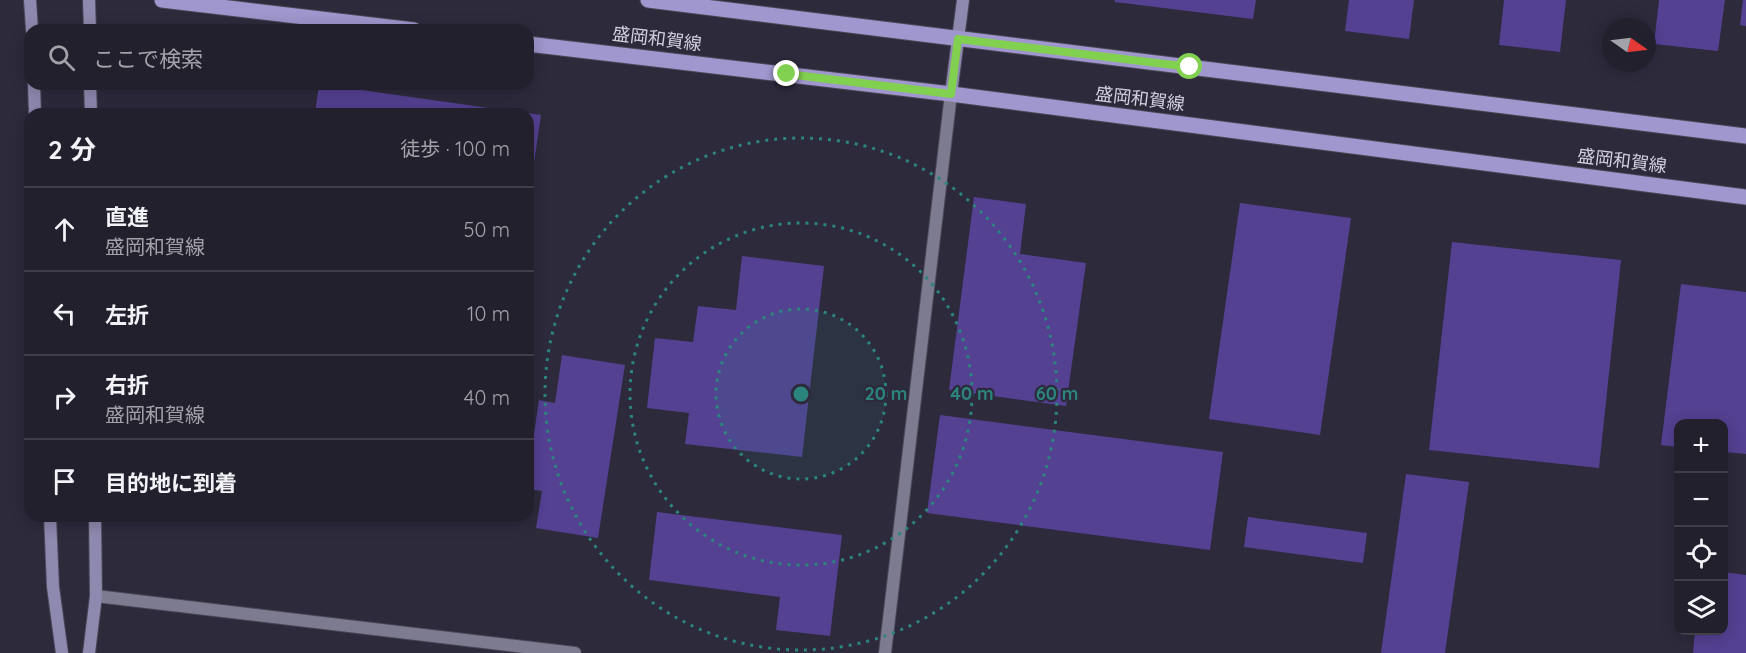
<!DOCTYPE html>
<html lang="ja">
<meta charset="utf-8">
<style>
:root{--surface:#22202d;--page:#2a2835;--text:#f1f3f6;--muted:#a2a3aa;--line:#3f3e49}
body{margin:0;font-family:Quicksand,"Noto Sans JP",sans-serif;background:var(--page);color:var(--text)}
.controls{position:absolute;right:18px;bottom:18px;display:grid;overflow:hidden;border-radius:12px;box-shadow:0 3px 15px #0003}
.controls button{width:54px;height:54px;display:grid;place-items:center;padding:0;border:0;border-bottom:2px solid var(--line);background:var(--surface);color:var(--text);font:30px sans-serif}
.compass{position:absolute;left:1602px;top:18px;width:54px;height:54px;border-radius:50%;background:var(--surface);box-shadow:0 3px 15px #0003;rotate:104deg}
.stop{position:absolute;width:18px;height:18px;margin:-14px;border:4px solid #82d04f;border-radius:50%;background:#fff}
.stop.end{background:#82d04f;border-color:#fff;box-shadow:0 2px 6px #0008}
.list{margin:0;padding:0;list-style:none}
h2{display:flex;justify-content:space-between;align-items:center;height:78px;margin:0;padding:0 24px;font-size:26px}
h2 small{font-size:20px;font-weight:400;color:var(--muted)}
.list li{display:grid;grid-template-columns:39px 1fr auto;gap:18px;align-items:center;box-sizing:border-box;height:84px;padding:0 24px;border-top:2px solid var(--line)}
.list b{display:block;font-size:22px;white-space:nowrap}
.list p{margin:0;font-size:20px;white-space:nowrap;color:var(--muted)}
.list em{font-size:20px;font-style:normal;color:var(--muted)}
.icon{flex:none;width:33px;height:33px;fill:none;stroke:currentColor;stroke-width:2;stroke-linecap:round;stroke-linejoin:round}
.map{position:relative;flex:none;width:1746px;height:653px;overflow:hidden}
.search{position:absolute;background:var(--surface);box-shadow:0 3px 15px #0003;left:24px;top:24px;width:510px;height:66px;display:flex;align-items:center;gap:15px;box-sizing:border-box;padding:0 21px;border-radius:18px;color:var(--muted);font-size:22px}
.panel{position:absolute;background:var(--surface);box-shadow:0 3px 15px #0003;left:24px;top:108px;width:510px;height:414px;border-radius:18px}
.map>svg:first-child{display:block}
.building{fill:#544192}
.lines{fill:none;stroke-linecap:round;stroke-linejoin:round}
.street-casing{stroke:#4a4757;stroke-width:14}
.secondary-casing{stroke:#4a4757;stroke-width:14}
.primary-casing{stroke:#4a4757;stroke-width:17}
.street{stroke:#7d7b90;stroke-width:12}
.secondary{stroke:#8e89ae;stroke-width:12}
.primary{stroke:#9f97cd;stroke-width:15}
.route{stroke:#82d04f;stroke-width:8}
.ring{fill:none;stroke:#2c847e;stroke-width:3;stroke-dasharray:3 6}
.labels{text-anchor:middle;stroke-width:4.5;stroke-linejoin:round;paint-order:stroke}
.street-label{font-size:18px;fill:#d2d0dc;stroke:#2d2a3c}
.centre{fill:#2c847e;stroke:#2d2a3c;stroke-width:3}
.ring-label{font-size:18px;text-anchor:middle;font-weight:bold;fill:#2c847e;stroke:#2d2a3c;stroke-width:4.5;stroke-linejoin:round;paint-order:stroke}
</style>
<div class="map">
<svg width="1746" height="653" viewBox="0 0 1746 653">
<rect width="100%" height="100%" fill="#2d2a3c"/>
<g class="building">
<path d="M 1115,0 L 1256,0 L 1253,19 L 1115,2 Z"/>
<path d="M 1349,0 L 1414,0 L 1409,39 L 1345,31 Z"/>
<path d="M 1504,0 L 1566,0 L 1560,52 L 1499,45 Z"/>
<path d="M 1659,0 L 1725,0 L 1718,51 L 1654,44 Z"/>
<path d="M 1743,0 L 1746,0 L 1746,26 L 1740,25 Z"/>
<path d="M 319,84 L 525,113 L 524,114 L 315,114 Z"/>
<path d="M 528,113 L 541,115 L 529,197 L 528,197 Z"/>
<path d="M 974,197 L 1026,204 L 1020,254 L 1086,263 L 1066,406 L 949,390 Z"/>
<path d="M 1240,203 L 1351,218 L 1320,435 L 1209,419 Z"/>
<path d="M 1452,242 L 1621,260 L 1599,468 L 1429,450 Z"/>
<path d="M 742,256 L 824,266 L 802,457 L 685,444 L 689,413 L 647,408 L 655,338 L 693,342 L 698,306 L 736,310 Z"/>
<path d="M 1681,284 L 1746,292 L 1746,454 L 1724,452 L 1724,424 L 1678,424 L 1678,447 L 1661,445 Z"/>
<path d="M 562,355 L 625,365 L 598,538 L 536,528 L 542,491 L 528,489 L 528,474 L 539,400 L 555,403 Z"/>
<path d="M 940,415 L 1223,452 L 1210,550 L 927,513 Z"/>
<path d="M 1406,474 L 1469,482 L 1445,653 L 1381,653 Z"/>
<path d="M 657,512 L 842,535 L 830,636 L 776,630 L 780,597 L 649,580 Z"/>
<path d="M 1248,517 L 1367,533 L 1363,563 L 1244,547 Z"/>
<path d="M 1724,572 L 1746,575 L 1746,653 L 1693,653 L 1695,630 L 1724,630 Z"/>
</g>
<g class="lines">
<g class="street-casing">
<g id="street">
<path d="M 96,596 L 575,653"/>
<path d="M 885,653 L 951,94"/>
</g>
</g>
<g class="secondary-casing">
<g id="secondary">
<path d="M 30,0 L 32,30"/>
<path d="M 89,0 L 90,30"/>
<path d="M 34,84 L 35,114"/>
<path d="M 90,84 L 91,114"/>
<path d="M 951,94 L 963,0"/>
<path d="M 50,516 L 53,587 L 62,653"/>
<path d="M 89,653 L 96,596 L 95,516"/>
</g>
</g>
<g class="primary-casing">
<g id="primary">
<path d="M 162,0 L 414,30"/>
<path d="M 648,0 L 1746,136"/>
<path d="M 528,44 L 951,94 L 1746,197"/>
</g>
</g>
<use href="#street" class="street"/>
<use href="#secondary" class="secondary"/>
<use href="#primary" class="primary"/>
</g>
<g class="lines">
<path class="route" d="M 787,74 L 951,94 L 958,39 L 1190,67"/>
</g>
<circle cx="801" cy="394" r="85" fill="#2c847e" fill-opacity=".12"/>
<g class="ring">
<circle cx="801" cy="394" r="85"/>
<circle cx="801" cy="394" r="171"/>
<circle cx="801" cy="394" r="256"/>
</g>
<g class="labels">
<g class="street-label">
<text transform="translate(657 39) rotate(7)" y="6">盛岡和賀線</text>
<text transform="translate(1140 99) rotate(7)" y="6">盛岡和賀線</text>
<text transform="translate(1622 161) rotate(7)" y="6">盛岡和賀線</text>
</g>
</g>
<circle cx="801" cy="394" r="9" class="centre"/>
<g class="ring-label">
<text x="886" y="400">20 m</text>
<text x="972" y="400">40 m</text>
<text x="1057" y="400">60 m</text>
</g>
</svg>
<div class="controls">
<button>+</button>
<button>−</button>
<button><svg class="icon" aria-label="locate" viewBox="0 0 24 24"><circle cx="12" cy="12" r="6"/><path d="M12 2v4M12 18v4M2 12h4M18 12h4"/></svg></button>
<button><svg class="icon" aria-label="layers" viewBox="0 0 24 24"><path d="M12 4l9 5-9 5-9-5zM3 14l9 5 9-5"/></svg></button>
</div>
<svg class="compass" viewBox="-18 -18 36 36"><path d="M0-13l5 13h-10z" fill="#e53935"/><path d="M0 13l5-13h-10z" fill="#a2a3aa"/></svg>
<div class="stop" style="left:1190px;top:67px"></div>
<div class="stop end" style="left:787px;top:74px"></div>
<div class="search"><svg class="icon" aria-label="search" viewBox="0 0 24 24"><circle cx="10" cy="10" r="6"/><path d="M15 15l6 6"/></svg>ここで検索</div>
<section class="panel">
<h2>2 分<small>徒歩 · 100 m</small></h2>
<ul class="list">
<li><svg class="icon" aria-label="ahead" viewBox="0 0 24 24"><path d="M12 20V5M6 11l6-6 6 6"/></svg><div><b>直進</b><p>盛岡和賀線</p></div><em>50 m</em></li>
<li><svg class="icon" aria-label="left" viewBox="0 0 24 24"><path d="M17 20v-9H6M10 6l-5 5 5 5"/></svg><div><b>左折</b></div><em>10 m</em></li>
<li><svg class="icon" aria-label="right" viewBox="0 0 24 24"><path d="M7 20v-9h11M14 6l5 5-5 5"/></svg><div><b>右折</b><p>盛岡和賀線</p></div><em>40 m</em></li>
<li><svg class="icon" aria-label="arrive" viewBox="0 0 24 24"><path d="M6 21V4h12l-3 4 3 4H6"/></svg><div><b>目的地に到着</b></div></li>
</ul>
</section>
</div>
